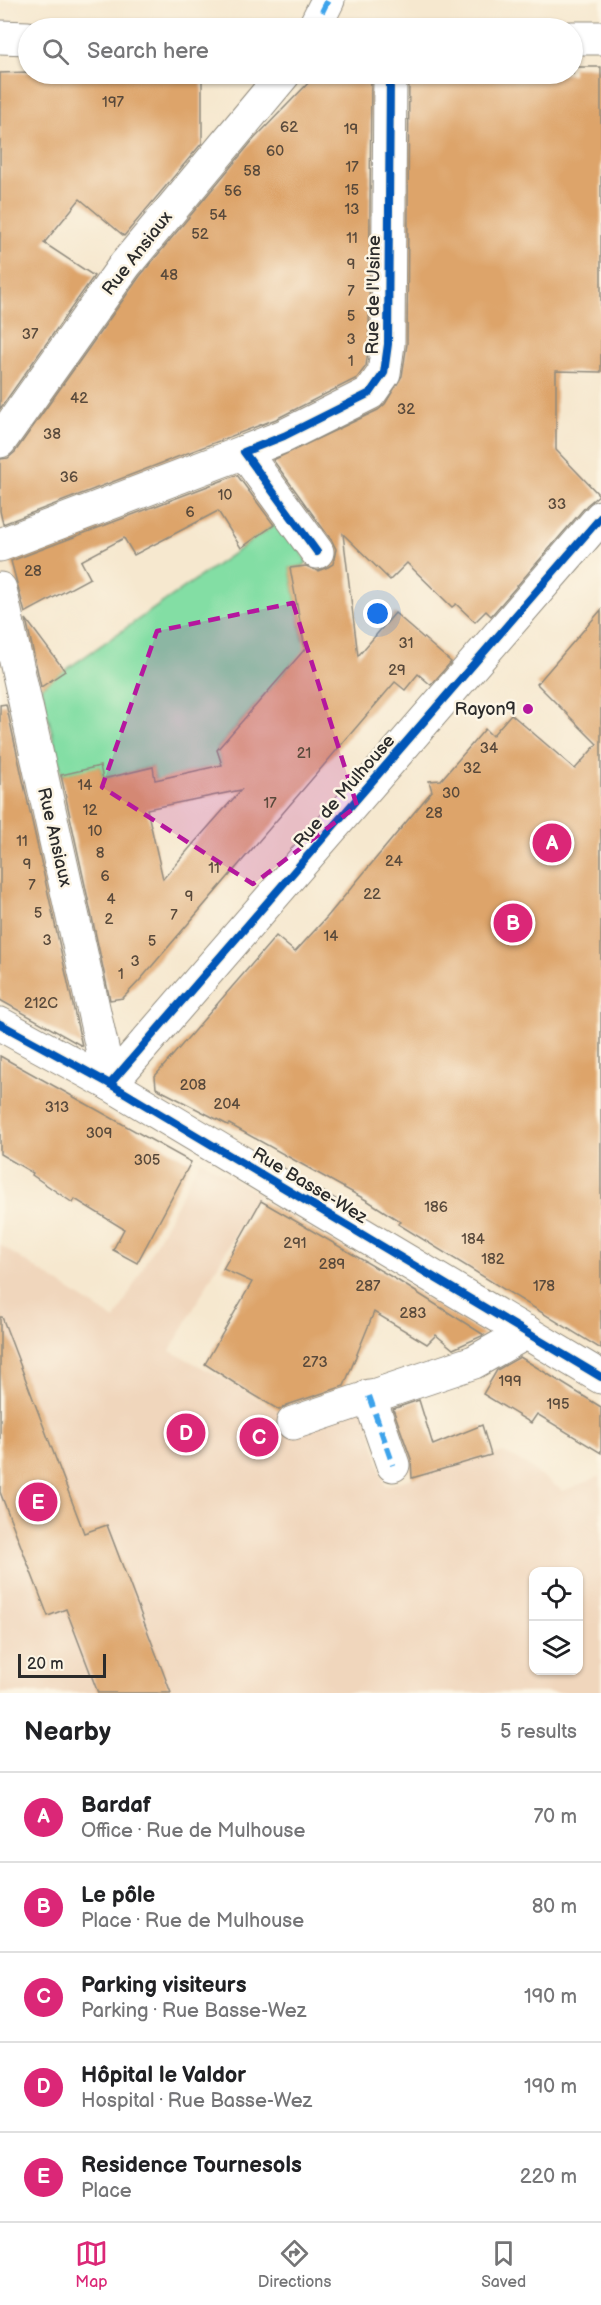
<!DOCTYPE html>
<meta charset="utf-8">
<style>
:root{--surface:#fff;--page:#f6f6f6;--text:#202124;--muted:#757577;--line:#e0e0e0;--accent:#db2777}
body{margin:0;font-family:"Balsamiq Sans",sans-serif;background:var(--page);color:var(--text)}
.controls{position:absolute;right:18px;bottom:18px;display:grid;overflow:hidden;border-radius:12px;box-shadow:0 2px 4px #0004}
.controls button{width:54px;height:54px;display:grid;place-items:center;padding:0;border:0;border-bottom:2px solid var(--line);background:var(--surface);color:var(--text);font:30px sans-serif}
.scale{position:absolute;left:18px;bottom:15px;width:88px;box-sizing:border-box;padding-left:6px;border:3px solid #2b2b2b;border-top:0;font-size:16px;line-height:21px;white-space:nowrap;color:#2b2b2b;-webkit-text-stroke:4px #fcf5e5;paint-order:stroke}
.you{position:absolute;left:378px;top:614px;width:21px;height:21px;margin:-15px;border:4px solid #fff;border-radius:50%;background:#1a73e8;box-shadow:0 0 0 9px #1a73e833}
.badge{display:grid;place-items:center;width:39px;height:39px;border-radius:50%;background:var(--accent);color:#fff;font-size:20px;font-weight:700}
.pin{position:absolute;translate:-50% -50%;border:3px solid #fff;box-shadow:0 2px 6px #0006}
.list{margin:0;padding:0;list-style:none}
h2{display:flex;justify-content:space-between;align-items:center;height:78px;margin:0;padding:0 24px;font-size:26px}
h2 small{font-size:20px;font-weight:400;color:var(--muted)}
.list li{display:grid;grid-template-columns:39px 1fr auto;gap:18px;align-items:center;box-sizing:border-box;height:90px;padding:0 24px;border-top:2px solid var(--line)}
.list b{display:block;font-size:22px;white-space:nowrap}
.list p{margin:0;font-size:20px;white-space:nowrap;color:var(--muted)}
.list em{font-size:20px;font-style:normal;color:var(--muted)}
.icon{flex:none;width:33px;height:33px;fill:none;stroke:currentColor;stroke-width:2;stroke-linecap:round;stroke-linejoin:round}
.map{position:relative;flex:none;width:601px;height:1693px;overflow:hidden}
.search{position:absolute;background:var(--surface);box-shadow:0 2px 4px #0004;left:18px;right:18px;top:18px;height:66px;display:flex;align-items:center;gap:15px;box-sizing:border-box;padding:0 21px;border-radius:33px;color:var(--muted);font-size:22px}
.sheet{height:528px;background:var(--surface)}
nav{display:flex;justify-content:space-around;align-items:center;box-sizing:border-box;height:84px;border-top:2px solid var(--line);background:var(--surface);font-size:16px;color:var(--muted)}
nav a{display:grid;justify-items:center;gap:3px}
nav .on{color:var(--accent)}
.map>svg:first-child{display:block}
.built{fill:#f0d6bc;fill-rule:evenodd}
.green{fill:#83dea4;stroke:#578468;stroke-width:1.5}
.building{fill:#dda46b;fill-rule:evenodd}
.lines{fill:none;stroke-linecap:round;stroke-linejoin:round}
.minor-casing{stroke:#908a7d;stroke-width:35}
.minor{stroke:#fff;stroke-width:33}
.quiet{stroke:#3ea3eb;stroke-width:6;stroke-dasharray:12 6;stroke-linecap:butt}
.cycleway-casing{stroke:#fcf5e5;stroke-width:11}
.cycleway{stroke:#0057b8;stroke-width:8}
.marked{fill:#b5179e;fill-opacity:0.2;stroke:#b5179e;stroke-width:4.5;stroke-dasharray:12 8;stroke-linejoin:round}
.poi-dot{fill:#b5179e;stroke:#fcf5e5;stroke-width:2}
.labels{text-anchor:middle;stroke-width:5;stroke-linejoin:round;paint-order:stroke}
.number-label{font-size:15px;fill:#58493b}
.street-label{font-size:18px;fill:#2b2b2b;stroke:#fcf5e5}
.poi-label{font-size:18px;fill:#2b2b2b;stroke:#fcf5e5;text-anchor:end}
</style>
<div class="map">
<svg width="601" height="1693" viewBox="0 0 601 1693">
<rect width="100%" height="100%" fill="#fcf5e5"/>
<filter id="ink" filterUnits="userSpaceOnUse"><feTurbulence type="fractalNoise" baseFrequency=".0167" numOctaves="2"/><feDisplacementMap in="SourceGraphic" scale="12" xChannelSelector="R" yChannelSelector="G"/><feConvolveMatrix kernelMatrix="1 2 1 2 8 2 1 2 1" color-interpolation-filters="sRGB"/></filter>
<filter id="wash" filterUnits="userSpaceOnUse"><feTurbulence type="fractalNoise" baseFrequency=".008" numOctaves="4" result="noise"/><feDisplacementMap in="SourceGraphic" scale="24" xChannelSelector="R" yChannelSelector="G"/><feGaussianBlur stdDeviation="1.35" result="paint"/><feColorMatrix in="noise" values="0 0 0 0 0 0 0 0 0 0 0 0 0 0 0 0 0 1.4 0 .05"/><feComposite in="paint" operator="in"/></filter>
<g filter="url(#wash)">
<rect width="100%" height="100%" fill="#f6e8cf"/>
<path class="built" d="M 200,1160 L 258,1193 L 170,1351 L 221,1377 L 284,1414 L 360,1391 L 385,1486 L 503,1452 L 523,1463 L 563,1491 L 601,1476 L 601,1693 L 0,1693 L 0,1245 L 115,1320 ZM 534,1572 L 578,1572 L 578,1670 L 534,1670 Z"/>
<path class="green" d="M 283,519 L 307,562 L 303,566 L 290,568 L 303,640 L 315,639 L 327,630 L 291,665 L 217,749 L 222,767 L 201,769 L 156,781 L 152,767 L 103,779 L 100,767 L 62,775 L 41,687 Z"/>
<g id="blocks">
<g class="building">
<path d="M 573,67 L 601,67 L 601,372 L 556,371 L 556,450 L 599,495 L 587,505 L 491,616 L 486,611 L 475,622 L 456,604 L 452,607 L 407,563 L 390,580 L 343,534 L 358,656 L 395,613 L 451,662 L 431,685 L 418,674 L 405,690 L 395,682 L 140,980 L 123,998 L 110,1000 L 61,775 L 100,766 L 103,779 L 153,767 L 155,780 L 222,765 L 217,750 L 305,649 L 290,568 L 306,566 L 318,571 L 328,567 L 333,564 L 336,549 L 332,541 L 273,460 L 378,410 L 385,404 L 402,376 L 407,344 L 409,74 L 573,74 ZM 241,790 L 194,843 L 163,879 L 147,809 Z"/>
<path d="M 28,72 L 202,74 L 202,143 L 124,236 L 80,199 L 44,243 L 94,276 L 0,409 L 0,73 Z"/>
<path d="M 317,74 L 371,74 L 369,343 L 366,366 L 357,378 L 276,419 L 3,524 L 0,511 L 0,459 L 8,458 L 15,452 L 140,276 L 254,139 Z"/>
<path d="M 237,475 L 274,525 L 241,548 L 218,511 L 134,555 L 124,538 L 81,561 L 90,578 L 25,613 L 11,561 Z"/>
<path d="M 601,610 L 601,1349 L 398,1224 L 401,1222 L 368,1201 L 229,1124 L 228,1125 L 156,1088 L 155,1076 L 276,936 L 295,952 L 327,917 L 432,791 L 429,781 L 441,780 L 485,729 L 492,736 L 511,714 L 575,769 L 597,744 L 537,684 Z"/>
<path d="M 26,619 L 65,671 L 41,687 Z"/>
<path d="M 6,704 L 82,1046 L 0,1000 L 0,705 Z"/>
<path d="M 0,1056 L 191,1162 L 137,1263 L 113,1250 L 124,1229 L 75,1199 L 73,1203 L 32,1175 L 33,1173 L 0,1154 Z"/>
<path d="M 261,1201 L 397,1280 L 484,1335 L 453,1349 L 436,1335 L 427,1344 L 374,1312 L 344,1386 L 287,1405 L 279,1410 L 236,1384 L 205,1364 L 252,1282 L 223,1269 Z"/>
<path d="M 0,1317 L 2,1317 L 84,1533 L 107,1525 L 171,1693 L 98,1693 L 66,1609 L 48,1616 L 0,1492 Z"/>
<path d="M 520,1357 L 601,1407 L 601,1453 L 537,1414 L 531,1423 L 483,1394 L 497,1370 Z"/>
<path d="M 419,1400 L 433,1445 L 482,1425 L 491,1455 L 412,1478 L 411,1459 L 393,1409 Z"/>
</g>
</g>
</g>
<g filter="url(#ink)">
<use href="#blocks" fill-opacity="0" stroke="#908a7d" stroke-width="1.5"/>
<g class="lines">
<g class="minor-casing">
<g id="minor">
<path d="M 314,28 L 328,0"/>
<path d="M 0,37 L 28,38"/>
<path d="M 572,38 L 601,38"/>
<path d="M 0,441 L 125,265 L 284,74"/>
<path d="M 0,545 L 244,452"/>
<path d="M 317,552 L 244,452 L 284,436 L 370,393 L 384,373 L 388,344 L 390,74"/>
<path d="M 0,589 L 110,1084"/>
<path d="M 0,1024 L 110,1084 L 601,1377"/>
<path d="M 110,1084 L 601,517"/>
<path d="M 369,1396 L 393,1465"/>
<path d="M 293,1423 L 474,1362 L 527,1332"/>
</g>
</g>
<use href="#minor" class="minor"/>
<g class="quiet">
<path d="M 314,28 L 328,0"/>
<path d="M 369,1396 L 393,1465"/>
</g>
<g class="cycleway-casing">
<g id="cycleway">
<path d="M 317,552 L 244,452 L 284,436 L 370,393 L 384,373 L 388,344 L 390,74"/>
<path d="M 0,1024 L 110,1084 L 601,1377"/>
<path d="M 110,1084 L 601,517"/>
</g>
</g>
<use href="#cycleway" class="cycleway"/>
</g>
</g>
<path class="marked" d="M 293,603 L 357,806 L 253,884 L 102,787 L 157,631 Z"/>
<circle class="poi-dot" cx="528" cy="709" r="6"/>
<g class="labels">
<g class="number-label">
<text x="113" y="107">197</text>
<text x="289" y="132">62</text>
<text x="351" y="134">19</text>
<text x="275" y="156">60</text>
<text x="352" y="172">17</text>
<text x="252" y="176">58</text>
<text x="352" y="195">15</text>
<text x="233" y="196">56</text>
<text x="352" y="214">13</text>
<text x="218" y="220">54</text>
<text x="200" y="239">52</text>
<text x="352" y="243">11</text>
<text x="351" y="269">9</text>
<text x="169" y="280">48</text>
<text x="351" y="296">7</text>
<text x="351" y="321">5</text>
<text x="30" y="339">37</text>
<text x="351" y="344">3</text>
<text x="351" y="366">1</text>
<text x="79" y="403">42</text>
<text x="406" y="414">32</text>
<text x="52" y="439">38</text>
<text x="69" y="482">36</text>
<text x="225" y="500">10</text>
<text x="557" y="509">33</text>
<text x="190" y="517">6</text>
<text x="33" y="576">28</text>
<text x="406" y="648">31</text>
<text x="397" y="675">29</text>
<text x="489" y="753">34</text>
<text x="304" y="758">21</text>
<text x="472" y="773">32</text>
<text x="85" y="790">14</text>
<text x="451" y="798">30</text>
<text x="270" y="808">17</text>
<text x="90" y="815">12</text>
<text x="434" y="818">28</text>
<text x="95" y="836">10</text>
<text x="22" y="846">11</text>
<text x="100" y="858">8</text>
<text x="394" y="866">24</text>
<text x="27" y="869">9</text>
<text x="214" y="873">11</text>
<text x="105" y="881">6</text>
<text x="32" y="890">7</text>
<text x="372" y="899">22</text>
<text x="189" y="901">9</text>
<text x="111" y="904">4</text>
<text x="38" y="918">5</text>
<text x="174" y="920">7</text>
<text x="109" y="924">2</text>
<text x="331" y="941">14</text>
<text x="47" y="945">3</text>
<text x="152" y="946">5</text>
<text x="135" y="966">3</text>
<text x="121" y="979">1</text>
<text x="41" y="1008">212C</text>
<text x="193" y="1090">208</text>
<text x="227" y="1109">204</text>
<text x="57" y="1112">313</text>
<text x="99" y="1138">309</text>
<text x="147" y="1165">305</text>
<text x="436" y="1212">186</text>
<text x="473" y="1244">184</text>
<text x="295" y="1248">291</text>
<text x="493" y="1264">182</text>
<text x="332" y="1269">289</text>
<text x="368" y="1291">287</text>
<text x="544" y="1291">178</text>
<text x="413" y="1318">283</text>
<text x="315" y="1367">273</text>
<text x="510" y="1386">199</text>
<text x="558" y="1409">195</text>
</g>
<g class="street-label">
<text transform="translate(137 253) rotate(-52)" y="6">Rue Ansiaux</text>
<text transform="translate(373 295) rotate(-89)" y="6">Rue de l'Usine</text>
<text transform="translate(344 791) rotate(-49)" y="6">Rue de Mulhouse</text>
<text transform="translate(55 837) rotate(77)" y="6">Rue Ansiaux</text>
<text transform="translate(310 1185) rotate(31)" y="6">Rue Basse-Wez</text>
</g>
<g class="poi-label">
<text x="516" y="715">Rayon9</text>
</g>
</g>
</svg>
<div class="controls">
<button><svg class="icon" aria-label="locate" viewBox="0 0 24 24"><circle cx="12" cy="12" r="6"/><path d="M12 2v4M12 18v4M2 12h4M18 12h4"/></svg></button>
<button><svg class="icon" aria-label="layers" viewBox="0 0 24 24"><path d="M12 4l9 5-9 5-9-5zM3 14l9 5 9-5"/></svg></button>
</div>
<div class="scale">20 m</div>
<div class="you"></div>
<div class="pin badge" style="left:552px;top:843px">A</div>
<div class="pin badge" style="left:513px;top:923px">B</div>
<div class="pin badge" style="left:259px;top:1437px">C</div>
<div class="pin badge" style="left:186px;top:1433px">D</div>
<div class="pin badge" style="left:38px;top:1502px">E</div>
<div class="search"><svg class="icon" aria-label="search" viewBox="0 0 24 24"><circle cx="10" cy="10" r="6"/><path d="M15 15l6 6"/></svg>Search here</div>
</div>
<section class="sheet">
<h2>Nearby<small>5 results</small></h2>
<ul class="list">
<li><span class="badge">A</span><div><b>Bardaf</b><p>Office · Rue de Mulhouse</p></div><em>70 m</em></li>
<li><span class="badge">B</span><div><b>Le pôle</b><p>Place · Rue de Mulhouse</p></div><em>80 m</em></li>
<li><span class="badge">C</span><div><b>Parking visiteurs</b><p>Parking · Rue Basse-Wez</p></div><em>190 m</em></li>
<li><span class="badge">D</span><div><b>Hôpital le Valdor</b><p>Hospital · Rue Basse-Wez</p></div><em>190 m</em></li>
<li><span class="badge">E</span><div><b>Residence Tournesols</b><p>Place</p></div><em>220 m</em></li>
</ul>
</section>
<nav>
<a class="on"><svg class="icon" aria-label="map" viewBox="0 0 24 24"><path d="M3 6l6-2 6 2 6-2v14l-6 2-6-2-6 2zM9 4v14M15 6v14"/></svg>Map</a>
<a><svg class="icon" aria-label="directions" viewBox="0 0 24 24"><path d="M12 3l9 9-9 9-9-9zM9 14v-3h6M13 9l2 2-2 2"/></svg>Directions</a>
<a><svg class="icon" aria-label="saved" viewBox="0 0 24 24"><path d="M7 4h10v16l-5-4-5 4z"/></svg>Saved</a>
</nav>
